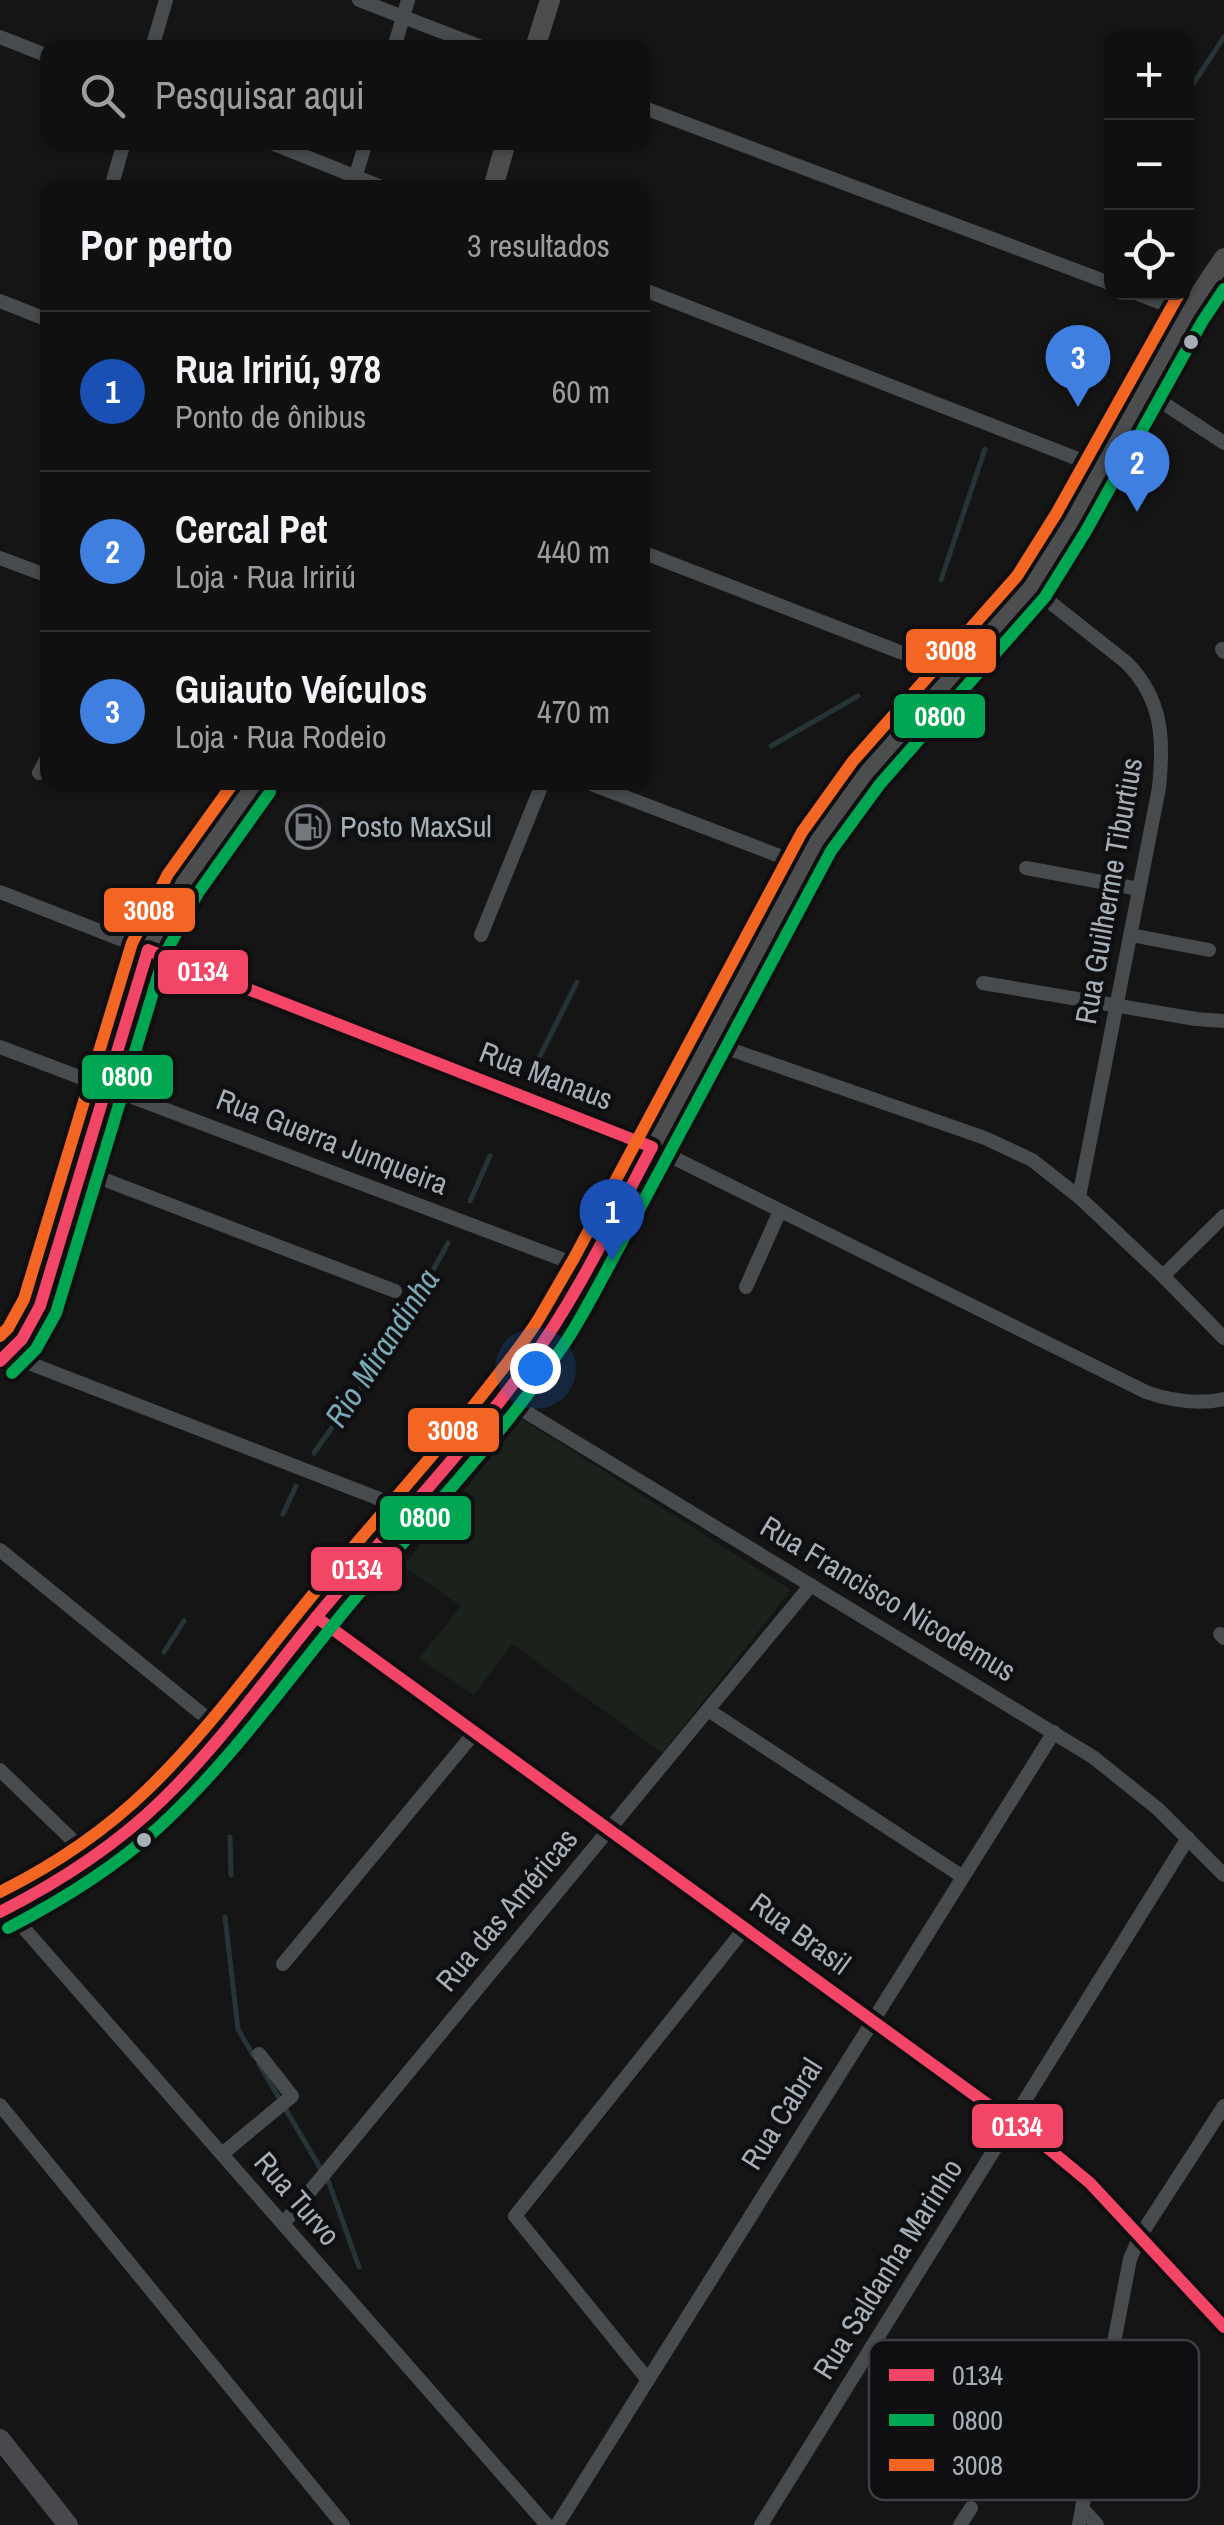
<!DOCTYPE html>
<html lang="pt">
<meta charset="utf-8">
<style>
:root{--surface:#101010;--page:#1e1e1e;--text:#f1f3f6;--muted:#9c9d9f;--line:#303030;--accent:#73797e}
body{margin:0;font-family:"Archivo Narrow",sans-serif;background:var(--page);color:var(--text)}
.controls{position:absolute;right:30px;top:30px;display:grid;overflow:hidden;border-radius:20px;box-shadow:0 2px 8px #0004}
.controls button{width:90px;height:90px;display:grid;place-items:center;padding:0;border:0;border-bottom:2px solid var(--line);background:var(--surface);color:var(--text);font:50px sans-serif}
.you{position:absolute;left:535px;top:1368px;width:35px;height:35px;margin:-25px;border:8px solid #fff;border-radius:50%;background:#1a73e8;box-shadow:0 0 0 15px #1a73e833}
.badge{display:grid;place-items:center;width:65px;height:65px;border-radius:50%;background:var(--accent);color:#fff;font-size:32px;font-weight:700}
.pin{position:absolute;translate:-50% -82px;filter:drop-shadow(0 2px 5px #0008)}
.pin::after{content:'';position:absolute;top:52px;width:35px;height:30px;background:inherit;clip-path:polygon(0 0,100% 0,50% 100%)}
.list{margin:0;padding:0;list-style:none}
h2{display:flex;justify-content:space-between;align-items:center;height:130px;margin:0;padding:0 40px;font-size:42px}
h2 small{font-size:32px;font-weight:400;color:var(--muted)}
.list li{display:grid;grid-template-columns:65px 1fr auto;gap:30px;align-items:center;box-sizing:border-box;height:160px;padding:0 40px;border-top:2px solid var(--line)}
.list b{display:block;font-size:38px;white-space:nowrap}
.list p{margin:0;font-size:32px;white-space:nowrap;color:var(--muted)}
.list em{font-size:32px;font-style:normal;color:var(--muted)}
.icon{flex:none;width:55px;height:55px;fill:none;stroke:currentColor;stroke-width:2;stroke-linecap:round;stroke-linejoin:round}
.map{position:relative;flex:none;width:1224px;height:2525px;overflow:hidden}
.search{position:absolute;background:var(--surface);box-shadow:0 2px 8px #0004;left:40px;top:40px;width:610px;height:110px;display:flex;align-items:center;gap:25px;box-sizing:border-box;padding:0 35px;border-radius:20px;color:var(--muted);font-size:38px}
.panel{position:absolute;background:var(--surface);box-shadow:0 2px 8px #0004;left:40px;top:180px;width:610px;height:610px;border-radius:20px}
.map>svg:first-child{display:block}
.green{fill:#1b221b}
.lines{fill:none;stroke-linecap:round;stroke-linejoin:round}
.stream{stroke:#273437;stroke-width:5}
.minor{stroke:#484b4e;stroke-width:14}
.tertiary{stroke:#484b4e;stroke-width:18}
.secondary{stroke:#47494c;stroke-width:20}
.primary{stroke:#4b4d4f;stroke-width:20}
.bus-1-casing{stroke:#0f0f11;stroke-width:20}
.bus-2-casing{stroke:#0f0f11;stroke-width:20}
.bus-3-casing{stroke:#0f0f11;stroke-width:20}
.bus-1{stroke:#f34667;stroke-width:12}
.bus-2{stroke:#00a651;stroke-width:12}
.bus-3{stroke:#f26522;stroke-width:12}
.bus-dot{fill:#a5afb7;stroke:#0f0f11;stroke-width:4}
.labels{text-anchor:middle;stroke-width:9;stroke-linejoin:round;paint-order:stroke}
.poi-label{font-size:30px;fill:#a5afb7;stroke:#0f0f11;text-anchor:start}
.street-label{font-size:30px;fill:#a5afb7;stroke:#0f0f11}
.water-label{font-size:32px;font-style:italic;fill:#79a7b4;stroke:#0f0f11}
.key{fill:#0f0f11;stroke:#3c3f43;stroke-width:2.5}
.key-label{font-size:28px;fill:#a5afb7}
.line-badge{stroke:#0f0f11;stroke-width:4}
.badge-label{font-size:28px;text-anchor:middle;font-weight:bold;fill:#fff}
</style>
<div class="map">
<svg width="1224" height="2525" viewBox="0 0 1224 2525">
<rect width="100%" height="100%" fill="#151515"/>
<path class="green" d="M 522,1419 L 791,1590 L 662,1753 L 512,1644 L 474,1695 L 419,1658 L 461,1606 L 403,1566 Z"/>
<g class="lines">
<g class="stream">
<path d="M 1186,95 L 1224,37"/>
<path d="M 941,580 L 985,449"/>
<path d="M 771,746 L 858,696"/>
<path d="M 534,1068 L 577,982"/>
<path d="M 470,1201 L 490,1156"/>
<path d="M 314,1453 L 398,1334 L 448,1243"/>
<path d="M 283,1514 L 296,1486"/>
<path d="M 164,1652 L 184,1621"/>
<path d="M 230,1837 L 231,1875"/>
<path d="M 225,1917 L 238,2029 L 253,2055"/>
<path d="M 259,2064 L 329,2183 L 359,2267"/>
</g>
<g class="minor">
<path d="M 359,0 L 484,48"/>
<path d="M 0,37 L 48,56"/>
<path d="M 152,48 L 166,0"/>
<path d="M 394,48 L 408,0"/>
<path d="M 642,107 L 1112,284"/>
<path d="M 269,142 L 384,188"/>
<path d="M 111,188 L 124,142"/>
<path d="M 352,188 L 366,142"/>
<path d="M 642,289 L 1101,468"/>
<path d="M 1133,292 L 1187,313"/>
<path d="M 0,301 L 48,320"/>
<path d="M 1145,391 L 1224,443"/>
<path d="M 642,552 L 954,673"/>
<path d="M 0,558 L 48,576"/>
<path d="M 1031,587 L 1127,663 C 1163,700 1164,740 1159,788 L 1079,1197"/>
<path d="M 1222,649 L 1224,652"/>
<path d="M 39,773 L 48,756"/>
<path d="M 586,782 L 803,865"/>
<path d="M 1026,868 L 1139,889"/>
<path d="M 0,892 L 652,1147 L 1146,1392 C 1172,1401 1197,1405 1224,1399"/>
<path d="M 481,935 L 543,782"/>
<path d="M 1131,935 L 1209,950"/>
<path d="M 983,983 L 1196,1019 L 1224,1021"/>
<path d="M 709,1042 L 985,1138 L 1032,1160 L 1079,1197 L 1163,1276 L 1224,1338"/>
<path d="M 0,1047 L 588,1269"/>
<path d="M 82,1171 L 395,1291"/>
<path d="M 1163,1276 L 1224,1216"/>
<path d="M 746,1287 L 780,1211"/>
<path d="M 3,1353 L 408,1510"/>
<path d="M 503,1398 L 1093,1757 L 1158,1809 L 1224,1875"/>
<path d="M 0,1550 L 224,1732"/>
<path d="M 1220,1634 L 1224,1638"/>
<path d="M 708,1710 L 963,1877"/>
<path d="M 0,1770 L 91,1858"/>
<path d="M 7,1909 L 547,2525"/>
<path d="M 283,1964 L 475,1732"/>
<path d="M 0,2105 L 343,2525"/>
<path d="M 222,2154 L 292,2096 L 259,2054"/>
<path d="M 283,2224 L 811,1585"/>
<path d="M 648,2380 L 515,2216 L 745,1928"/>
<path d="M 1082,2508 L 1097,2525"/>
<path d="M 557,2525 L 1054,1732"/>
<path d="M 761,2525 L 1188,1838"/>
<path d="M 960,2525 L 971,2508"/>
<path d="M 1079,2525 L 1130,2259 L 1140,2236 L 1224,2106"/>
</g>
<path class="tertiary" d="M 316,1617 L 1049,2149 L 1090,2183 L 1224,2327"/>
<path class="secondary" d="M 0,2439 L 68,2525"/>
<g class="primary">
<path d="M 535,48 L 550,0"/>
<path d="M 493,188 L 506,142"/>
<path d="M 0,1361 L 22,1339 L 40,1306 L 148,950 C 174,888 216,836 256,782"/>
<path d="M 0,1912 C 59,1884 116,1845 162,1800 C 220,1743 267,1676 319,1614 C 389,1531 463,1450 529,1363 L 552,1331 L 588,1269 L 816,842 L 866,773 L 1031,587 L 1071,523 L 1187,313 L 1224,258"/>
</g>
<g class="bus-1-casing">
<g id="bus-1">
<path d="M 0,1361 L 22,1339 L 40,1306 L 148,950 L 652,1147 C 613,1220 577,1297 528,1364 C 464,1452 388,1531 318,1615 C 267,1677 220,1744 162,1800 C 114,1847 59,1882 0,1912"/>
<path d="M 316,1617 L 1049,2149 L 1090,2183 L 1224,2327"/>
</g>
</g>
<g class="bus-2-casing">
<g id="bus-2">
<path d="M 12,1373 L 36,1349 L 56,1313 L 164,956 L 198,893 L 270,792"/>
<path d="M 8,1928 C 62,1900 114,1868 159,1827 C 234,1758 292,1673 357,1596 C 428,1513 504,1433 565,1343 C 579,1322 591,1299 603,1277 L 831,851 L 880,784 L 1045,597 L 1086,531 L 1202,322 L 1224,289"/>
</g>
</g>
<g class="bus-3-casing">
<g id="bus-3">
<path d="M 0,1336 L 8,1328 L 24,1299 L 132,943 L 168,874 L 234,782"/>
<path d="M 0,1892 C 54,1865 105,1831 149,1788 C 215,1724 267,1648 326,1579 C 375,1521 426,1464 474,1405 C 496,1377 519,1350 538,1320 C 550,1300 561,1280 573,1260 L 802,832 L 853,761 L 1017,576 L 1056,514 L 1180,292"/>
</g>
</g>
<use href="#bus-1" class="bus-1"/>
<use href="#bus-2" class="bus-2"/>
<use href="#bus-3" class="bus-3"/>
</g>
<defs>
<g id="fuel-ring" transform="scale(2.25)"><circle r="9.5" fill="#0f0f11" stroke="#73797e" stroke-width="1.5"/><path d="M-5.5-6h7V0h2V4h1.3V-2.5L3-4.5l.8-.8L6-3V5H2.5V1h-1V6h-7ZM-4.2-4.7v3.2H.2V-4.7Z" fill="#73797e"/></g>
</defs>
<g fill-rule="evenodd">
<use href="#fuel-ring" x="308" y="827"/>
</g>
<g class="bus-dot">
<circle cx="1191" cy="342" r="9"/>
<circle cx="144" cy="1840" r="9"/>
</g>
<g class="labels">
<g class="poi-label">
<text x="340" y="837">Posto MaxSul</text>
</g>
<g class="street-label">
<text transform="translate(1109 891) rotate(-80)" y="10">Rua Guilherme Tiburtius</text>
<text transform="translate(546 1076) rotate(21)" y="10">Rua Manaus</text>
<text transform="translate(332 1142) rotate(21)" y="10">Rua Guerra Junqueira</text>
<text transform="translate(888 1599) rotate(31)" y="10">Rua Francisco Nicodemus</text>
<text transform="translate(507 1910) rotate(-50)" y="10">Rua das Américas</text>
<text transform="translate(800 1934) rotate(36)" y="10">Rua Brasil</text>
<text transform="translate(782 2114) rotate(-58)" y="10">Rua Cabral</text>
<text transform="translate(297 2199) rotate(49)" y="10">Rua Turvo</text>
<text transform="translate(888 2269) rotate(-58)" y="10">Rua Saldanha Marinho</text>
</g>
<g class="water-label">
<text transform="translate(382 1348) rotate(-57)" y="11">Rio Mirandinha</text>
</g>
</g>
<rect x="869" y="2340" width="330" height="160" rx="15" class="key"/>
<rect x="889" y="2369" width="45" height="12" fill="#f34667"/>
<rect x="889" y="2414" width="45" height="12" fill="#00a651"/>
<rect x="889" y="2459" width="45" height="12" fill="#f26522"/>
<g class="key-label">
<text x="952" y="2385">0134</text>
<text x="952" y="2430">0800</text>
<text x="952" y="2475">3008</text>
</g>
<g class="line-badge">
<rect x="904" y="627" width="94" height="48" rx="10" fill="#f26522"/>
<rect x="892" y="692" width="95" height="48" rx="10" fill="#00a651"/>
<rect x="102" y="886" width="95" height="48" rx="10" fill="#f26522"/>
<rect x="156" y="948" width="94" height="48" rx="10" fill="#f34667"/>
<rect x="80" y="1053" width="95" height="48" rx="10" fill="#00a651"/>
<rect x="406" y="1406" width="95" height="48" rx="10" fill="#f26522"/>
<rect x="378" y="1494" width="95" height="48" rx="10" fill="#00a651"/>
<rect x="309" y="1545" width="95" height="48" rx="10" fill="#f34667"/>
<rect x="970" y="2102" width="95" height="48" rx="10" fill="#f34667"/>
</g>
<g class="badge-label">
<text x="951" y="660">3008</text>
<text x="940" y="726">0800</text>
<text x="149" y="920">3008</text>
<text x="203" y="981">0134</text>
<text x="127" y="1086">0800</text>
<text x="453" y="1440">3008</text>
<text x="425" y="1527">0800</text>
<text x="357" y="1579">0134</text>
<text x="1017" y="2136">0134</text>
</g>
</svg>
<div class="controls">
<button>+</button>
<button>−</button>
<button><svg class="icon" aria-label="locate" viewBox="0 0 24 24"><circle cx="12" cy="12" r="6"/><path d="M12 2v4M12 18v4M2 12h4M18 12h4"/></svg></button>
</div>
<div class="you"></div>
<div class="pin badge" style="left:612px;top:1261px;background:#1a4fb4">1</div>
<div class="pin badge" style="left:1137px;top:512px;background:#3f7fe0">2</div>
<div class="pin badge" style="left:1078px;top:407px;background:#3f7fe0">3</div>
<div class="search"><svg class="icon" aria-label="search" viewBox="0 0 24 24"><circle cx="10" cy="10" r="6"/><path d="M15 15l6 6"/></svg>Pesquisar aqui</div>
<section class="panel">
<h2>Por perto<small>3 resultados</small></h2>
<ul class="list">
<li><span class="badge" style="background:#1a4fb4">1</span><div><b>Rua Iririú, 978</b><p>Ponto de ônibus</p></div><em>60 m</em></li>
<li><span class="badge" style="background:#3f7fe0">2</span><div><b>Cercal Pet</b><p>Loja · Rua Iririú</p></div><em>440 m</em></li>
<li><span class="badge" style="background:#3f7fe0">3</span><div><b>Guiauto Veículos</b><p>Loja · Rua Rodeio</p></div><em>470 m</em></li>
</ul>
</section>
</div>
